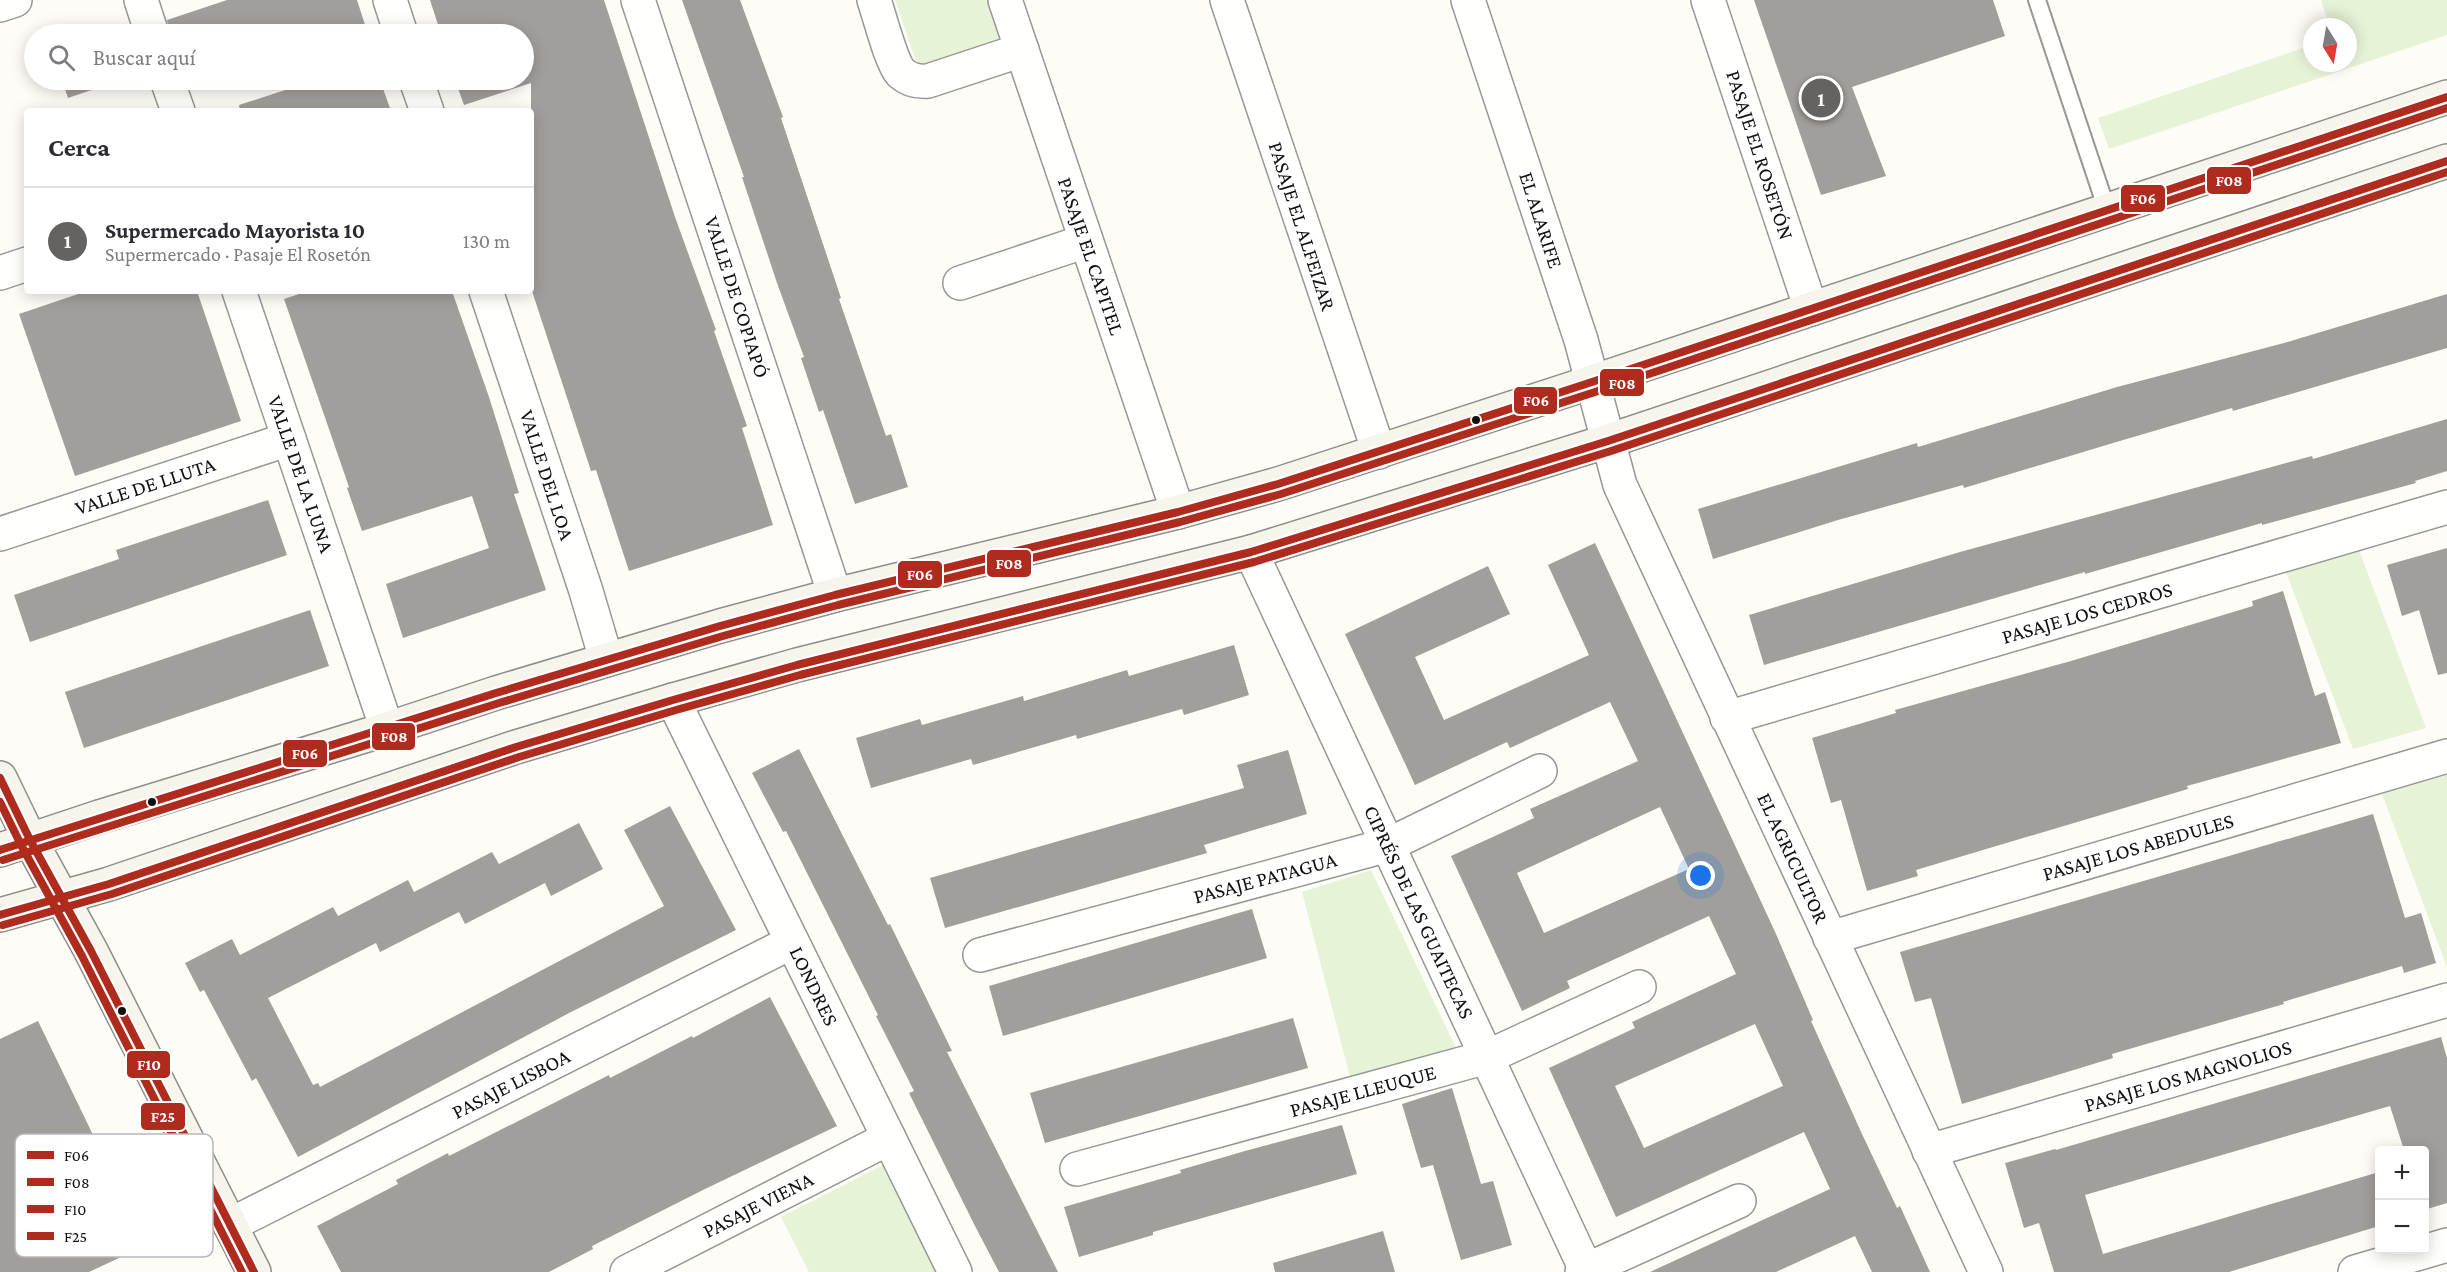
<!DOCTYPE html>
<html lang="es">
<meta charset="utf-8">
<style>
:root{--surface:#fff;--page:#f2f2f3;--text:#2b2b33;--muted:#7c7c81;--line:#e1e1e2;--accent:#646362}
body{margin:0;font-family:"Crimson Pro",serif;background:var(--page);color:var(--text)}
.controls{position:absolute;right:18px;bottom:18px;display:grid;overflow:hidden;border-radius:6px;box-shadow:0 3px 15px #0003}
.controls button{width:54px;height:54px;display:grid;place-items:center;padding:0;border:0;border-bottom:2px solid var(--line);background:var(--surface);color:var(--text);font:30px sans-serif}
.compass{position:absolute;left:2303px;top:18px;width:54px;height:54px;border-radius:50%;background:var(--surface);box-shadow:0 3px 15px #0003;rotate:169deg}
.you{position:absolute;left:1701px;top:876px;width:21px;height:21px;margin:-15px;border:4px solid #fff;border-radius:50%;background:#1a73e8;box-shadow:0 0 0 9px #1a73e833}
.badge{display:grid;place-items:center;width:39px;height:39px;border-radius:50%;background:var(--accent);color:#fff;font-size:20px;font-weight:700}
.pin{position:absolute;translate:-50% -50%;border:3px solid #fff;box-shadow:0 2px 6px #0006}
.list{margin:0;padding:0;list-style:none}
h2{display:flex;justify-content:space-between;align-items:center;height:78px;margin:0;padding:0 24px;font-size:26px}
h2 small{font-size:20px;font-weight:400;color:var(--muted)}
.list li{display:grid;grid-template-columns:39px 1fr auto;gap:18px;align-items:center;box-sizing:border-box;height:108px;padding:0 24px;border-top:2px solid var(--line)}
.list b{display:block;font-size:22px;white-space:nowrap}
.list p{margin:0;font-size:20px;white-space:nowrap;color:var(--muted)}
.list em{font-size:20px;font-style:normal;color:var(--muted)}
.icon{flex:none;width:33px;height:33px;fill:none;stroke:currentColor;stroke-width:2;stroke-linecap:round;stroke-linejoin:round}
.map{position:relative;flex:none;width:2447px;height:1272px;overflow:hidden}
.search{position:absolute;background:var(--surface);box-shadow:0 3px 15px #0003;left:24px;top:24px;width:510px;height:66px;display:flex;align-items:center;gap:15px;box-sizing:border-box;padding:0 21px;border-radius:33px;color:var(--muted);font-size:22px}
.panel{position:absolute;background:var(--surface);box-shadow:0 3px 15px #0003;left:24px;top:108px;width:510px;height:186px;border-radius:6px}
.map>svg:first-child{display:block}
.green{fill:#e7f3d7}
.building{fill:#a19f9c;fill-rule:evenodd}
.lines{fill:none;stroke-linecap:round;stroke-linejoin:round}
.service-casing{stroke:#979795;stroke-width:20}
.minor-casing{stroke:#979795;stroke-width:36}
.secondary-casing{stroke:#8e8d8b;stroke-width:36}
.service{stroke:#fffffe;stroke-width:16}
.minor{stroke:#fffffe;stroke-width:33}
.secondary{stroke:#f6f4eb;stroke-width:33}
.bus-1-casing{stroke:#fff;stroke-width:12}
.bus-2-casing{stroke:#fff;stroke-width:12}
.bus-3-casing{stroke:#fff;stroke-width:12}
.bus-4-casing{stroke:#fff;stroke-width:12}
.bus-1{stroke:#af2b1e;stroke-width:8}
.bus-2{stroke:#af2b1e;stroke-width:8}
.bus-3{stroke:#af2b1e;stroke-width:8}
.bus-4{stroke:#af2b1e;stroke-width:8}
.bus-dot{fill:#111;stroke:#fff;stroke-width:2}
.labels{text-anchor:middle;stroke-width:6;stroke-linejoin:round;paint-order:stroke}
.street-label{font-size:21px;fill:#111;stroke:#fff}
.key{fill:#fff;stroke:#b8b8b8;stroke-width:1.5}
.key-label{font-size:16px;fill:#111}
.line-badge{stroke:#fff;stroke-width:2}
.badge-label{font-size:16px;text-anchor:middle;font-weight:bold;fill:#fff}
</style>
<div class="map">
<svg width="2447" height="1272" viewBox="0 0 2447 1272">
<rect width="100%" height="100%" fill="#fdfcf7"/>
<g class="green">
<path d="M 895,0 L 994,0 L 1008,44 L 920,73 Z"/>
<path d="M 2321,0 L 2447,0 L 2447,35 L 2109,149 L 2098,118 L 2312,45 L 2312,63 L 2348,63 L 2348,27 L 2330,27 Z"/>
<path d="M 2359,550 L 2426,728 L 2353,749 L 2286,572 Z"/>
<path d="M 2447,775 L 2447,967 L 2382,794 Z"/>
<path d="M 1371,870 L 1456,1048 L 1350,1077 L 1302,892 Z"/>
<path d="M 885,1164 L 939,1272 L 809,1272 L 781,1217 Z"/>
</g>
<g class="building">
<path d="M 227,0 L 357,0 L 368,34 L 170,34 L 167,20 Z"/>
<path d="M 430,0 L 604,0 L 675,217 L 716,330 L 714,331 L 747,426 L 742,428 L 773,525 L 629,571 L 596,470 L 591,471 L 531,288 L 531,83 L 464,105 L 455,80 L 524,80 L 524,34 L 441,34 Z"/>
<path d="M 682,0 L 740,0 L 783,117 L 781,118 L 841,298 L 839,299 L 886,436 L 891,434 L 908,487 L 855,504 L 823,410 L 819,412 L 801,358 L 804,357 L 777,283 L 742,177 L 744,177 Z"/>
<path d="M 1754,0 L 1993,0 L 2005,36 L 1852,87 L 1886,176 L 1821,195 Z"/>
<path d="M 62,80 L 121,80 L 68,98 Z"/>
<path d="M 316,80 L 380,80 L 391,111 L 240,111 L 239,105 Z"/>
<path d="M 87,291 L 197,291 L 241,421 L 75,476 L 19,314 Z"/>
<path d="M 308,291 L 452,291 L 489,397 L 519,493 L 514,494 L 546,590 L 403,638 L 386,584 L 489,548 L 472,496 L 362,531 L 347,488 L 349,487 L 284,299 Z"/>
<path d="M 2447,294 L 2447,348 L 2233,411 L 2232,408 L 2113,443 L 1964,488 L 1963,485 L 1838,520 L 1713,559 L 1698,509 L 1917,443 L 1918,447 L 2117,387 L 2284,343 Z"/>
<path d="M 2447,419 L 2447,471 L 2415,481 L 2416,483 L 2262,525 L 2262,523 L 2085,574 L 2085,572 L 1764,665 L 1749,615 L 1960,552 L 2312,456 L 2313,459 Z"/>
<path d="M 268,500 L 287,555 L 30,642 L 14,595 L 119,559 L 116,550 Z"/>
<path d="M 1595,543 L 1776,934 L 1813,1020 L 1811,1021 L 1862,1134 L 1897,1208 L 1900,1206 L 1930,1272 L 1872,1272 L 1855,1236 L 1776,1272 L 1650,1272 L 1830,1189 L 1804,1132 L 1616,1217 L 1549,1068 L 1635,1028 L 1632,1022 L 1736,974 L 1709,916 L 1567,981 L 1570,988 L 1522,1011 L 1451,856 L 1534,818 L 1530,809 L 1638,761 L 1610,702 L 1510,748 L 1507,742 L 1415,785 L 1345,634 L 1488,566 L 1510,614 L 1415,657 L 1444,720 L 1589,655 L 1548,565 ZM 1660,807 L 1689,869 L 1544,933 L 1517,873 ZM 1755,1024 L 1783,1086 L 1644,1148 L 1615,1086 Z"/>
<path d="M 2447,548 L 2447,673 L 2438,675 L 2419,610 L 2402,616 L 2387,565 Z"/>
<path d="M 2283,591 L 2315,696 L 2325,692 L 2341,743 L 2187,786 L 2188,789 L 1916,870 L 1918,876 L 1867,891 L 1841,800 L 1831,803 L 1812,738 L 1896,713 L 1895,710 L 2071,661 L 2253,606 L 2252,601 Z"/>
<path d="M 310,610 L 329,666 L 84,748 L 65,692 Z"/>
<path d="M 1234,645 L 1249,695 L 1184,715 L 1182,709 L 1077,739 L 1076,735 L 973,765 L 971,759 L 871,788 L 856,738 L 920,719 L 922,725 L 1023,696 L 1024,701 L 1127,670 L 1129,676 Z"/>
<path d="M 799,749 L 888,925 L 890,924 L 952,1051 L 947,1052 L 1058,1272 L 999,1272 L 975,1226 L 909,1093 L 914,1091 L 876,1016 L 878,1015 L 786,831 L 783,832 L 752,773 Z"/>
<path d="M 1288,750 L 1307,814 L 1204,845 L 1207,853 L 945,928 L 930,878 L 1244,788 L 1237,765 Z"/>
<path d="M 670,806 L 736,930 L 571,1012 L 298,1157 L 256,1078 L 252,1081 L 204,990 L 200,992 L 185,963 L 232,939 L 240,955 L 333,907 L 338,916 L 408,880 L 414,892 L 492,852 L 499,864 L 579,823 L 603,869 L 551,896 L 545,883 L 465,924 L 459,912 L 380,952 L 376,943 L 268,998 L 313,1085 L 318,1083 L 320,1087 L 664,906 L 624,830 Z"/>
<path d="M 2373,814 L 2405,918 L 2421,913 L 2436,963 L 2404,973 L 2402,966 L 2283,1002 L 2284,1004 L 2112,1054 L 2113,1058 L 1962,1104 L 1931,998 L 1915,1002 L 1900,952 Z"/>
<path d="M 1252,909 L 1267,958 L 1003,1036 L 989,986 Z"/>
<path d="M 770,997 L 837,1126 L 705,1189 L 592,1246 L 593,1249 L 549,1272 L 341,1272 L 317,1226 L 398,1184 L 396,1180 L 448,1153 L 449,1156 L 609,1075 L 610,1078 L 692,1036 L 693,1038 Z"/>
<path d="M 1293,1018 L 1308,1068 L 1045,1143 L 1030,1093 Z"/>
<path d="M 38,1021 L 122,1195 L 128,1193 L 151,1243 L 89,1272 L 0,1272 L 0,1039 Z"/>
<path d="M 2441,1037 L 2447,1058 L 2447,1203 L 2424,1210 L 2424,1150 L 2404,1150 L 2390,1106 L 2085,1195 L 2103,1254 L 2379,1172 L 2379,1226 L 2229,1272 L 2054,1272 L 2039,1223 L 2024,1228 L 2005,1163 L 2055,1149 L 2056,1150 Z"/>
<path d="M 1452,1088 L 1481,1184 L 1493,1181 L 1512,1245 L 1461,1260 L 1433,1165 L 1421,1168 L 1402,1104 Z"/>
<path d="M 1342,1125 L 1357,1174 L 1153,1232 L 1153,1235 L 1079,1257 L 1064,1207 L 1181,1173 L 1180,1170 L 1245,1151 Z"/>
<path d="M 1383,1231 L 1395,1272 L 1275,1272 L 1273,1263 Z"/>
</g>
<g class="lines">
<g class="service-casing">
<path id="service" d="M 2037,0 L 2107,210"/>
</g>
<g class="minor-casing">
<g id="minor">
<path d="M 141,0 L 152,34"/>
<path d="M 390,0 L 401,34"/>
<path d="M 638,0 L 835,595"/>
<path d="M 874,0 C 880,17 891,62 901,73 C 909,80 918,82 928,81 L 1022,50"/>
<path d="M 1005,0 L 1178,512"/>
<path d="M 1227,0 L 1379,452"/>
<path d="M 1468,0 L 1581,340 L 1620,485 L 1986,1272"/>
<path d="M 1708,0 L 1811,309"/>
<path d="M 0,5 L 15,0"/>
<path d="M 167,80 L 178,111"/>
<path d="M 416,80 L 427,111"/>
<path d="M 0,273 L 27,264"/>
<path d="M 960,283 L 1086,241"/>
<path d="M 239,291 L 387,729"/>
<path d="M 486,291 L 586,591 L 606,659"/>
<path d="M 0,534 L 289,439"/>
<path d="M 1251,552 L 1587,1272"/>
<path d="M 673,700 L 955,1272"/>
<path d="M 1727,718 L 2447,507"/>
<path d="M 1830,938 L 2447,756"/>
<path d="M 980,955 L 1388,845 L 1540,771"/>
<path d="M 1929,1151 L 2447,1000"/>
<path d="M 1077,1169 L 1487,1057 L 1639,987"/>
<path d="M 230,1225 L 792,942"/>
<path d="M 627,1272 L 889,1138"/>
<path d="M 1582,1272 L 1739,1201"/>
<path d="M 2355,1272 L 2447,1245"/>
</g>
</g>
<g class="secondary-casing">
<g id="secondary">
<path d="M 0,778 L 30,840 L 91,951 L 254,1272"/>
<path d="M 0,850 L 99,817 L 387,729 L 496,693 L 720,626 L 835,595 L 1178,512 L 1278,484 L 1592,382 L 2447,97"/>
<path d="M 0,915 L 109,884 L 516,747 L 673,700 L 797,665 L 1251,552 L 1608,441 L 2447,161"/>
</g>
</g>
<use href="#service" class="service"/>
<use href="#minor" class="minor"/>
<use href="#secondary" class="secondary"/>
<g class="bus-1-casing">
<g id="bus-1">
<path d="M 0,850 L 496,693 L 720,626 L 835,595 L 1178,512 L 1278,484 L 1592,382 L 2447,97"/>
<path d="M 0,915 L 109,884 L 516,747 L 673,700 L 797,665 L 1251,552 L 1608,441 L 2447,161"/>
</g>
</g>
<g class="bus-2-casing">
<g id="bus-2">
<path d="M 3,860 L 499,703 L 723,636 L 838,605 L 1180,522 L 1281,494 L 1595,392 L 2447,108"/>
<path d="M 3,925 L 112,894 L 519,757 L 676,710 L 800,675 L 1254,562 L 1611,451 L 2447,172"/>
</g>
</g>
<g class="bus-3-casing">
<path id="bus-3" d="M 0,778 L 30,840 L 91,951 L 254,1272"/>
</g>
<g class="bus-4-casing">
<path id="bus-4" d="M 0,802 L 21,845 L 82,956 L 242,1272"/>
</g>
<use href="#bus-1" class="bus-1"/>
<use href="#bus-2" class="bus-2"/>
<use href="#bus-3" class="bus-3"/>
<use href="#bus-4" class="bus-4"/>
</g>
<g class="bus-dot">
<circle cx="1476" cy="420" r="5"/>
<circle cx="152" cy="802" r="5"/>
<circle cx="122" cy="1011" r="5"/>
</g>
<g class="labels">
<g class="street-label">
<text transform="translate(1760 155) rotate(72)" y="7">PASAJE EL ROSETÓN</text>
<text transform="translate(1541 220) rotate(72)" y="7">EL ALARIFE</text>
<text transform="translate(1302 226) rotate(72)" y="7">PASAJE EL ALFEIZAR</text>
<text transform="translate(1091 256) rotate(71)" y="7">PASAJE EL CAPITEL</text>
<text transform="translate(737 297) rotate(72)" y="7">VALLE DE COPIAPÓ</text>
<text transform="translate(301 474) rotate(71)" y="7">VALLE DE LA LUNA</text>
<text transform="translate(547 475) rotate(72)" y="7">VALLE DEL LOA</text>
<text transform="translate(145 486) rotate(-18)" y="7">VALLE DE LLUTA</text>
<text transform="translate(2087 613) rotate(-16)" y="7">PASAJE LOS CEDROS</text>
<text transform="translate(2138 847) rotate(-16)" y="7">PASAJE LOS ABEDULES</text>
<text transform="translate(1793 858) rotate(65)" y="7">EL AGRICULTOR</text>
<text transform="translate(1265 878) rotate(-15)" y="7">PASAJE PATAGUA</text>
<text transform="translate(1419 912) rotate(65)" y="7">CIPRÉS DE LAS GUAITECAS</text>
<text transform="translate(814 986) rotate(64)" y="7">LONDRES</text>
<text transform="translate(2188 1076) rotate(-16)" y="7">PASAJE LOS MAGNOLIOS</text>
<text transform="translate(511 1084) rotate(-27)" y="7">PASAJE LISBOA</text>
<text transform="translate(1363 1091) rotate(-15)" y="7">PASAJE LLEUQUE</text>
<text transform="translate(758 1205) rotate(-27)" y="7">PASAJE VIENA</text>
</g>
</g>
<rect x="15" y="1134" width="198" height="123" rx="9" class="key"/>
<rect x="27" y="1151" width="27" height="8" fill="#af2b1e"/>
<rect x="27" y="1178" width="27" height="8" fill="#af2b1e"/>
<rect x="27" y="1205" width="27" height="8" fill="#af2b1e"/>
<rect x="27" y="1232" width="27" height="8" fill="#af2b1e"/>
<g class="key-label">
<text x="64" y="1161">F06</text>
<text x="64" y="1188">F08</text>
<text x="64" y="1215">F10</text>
<text x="64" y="1242">F25</text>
</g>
<g class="line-badge">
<rect x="2206" y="166" width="46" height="29" rx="6" fill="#af2b1e"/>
<rect x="2120" y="184" width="46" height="29" rx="6" fill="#af2b1e"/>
<rect x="1599" y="368" width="46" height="29" rx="6" fill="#af2b1e"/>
<rect x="1513" y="386" width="45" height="29" rx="6" fill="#af2b1e"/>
<rect x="986" y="549" width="46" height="29" rx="6" fill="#af2b1e"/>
<rect x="897" y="560" width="46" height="29" rx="6" fill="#af2b1e"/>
<rect x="371" y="722" width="45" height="29" rx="6" fill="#af2b1e"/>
<rect x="282" y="739" width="46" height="29" rx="6" fill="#af2b1e"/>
<rect x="126" y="1050" width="45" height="29" rx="6" fill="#af2b1e"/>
<rect x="140" y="1102" width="46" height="29" rx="6" fill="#af2b1e"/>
</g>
<g class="badge-label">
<text x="2229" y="186">F08</text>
<text x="2143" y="204">F06</text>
<text x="1622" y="389">F08</text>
<text x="1536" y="406">F06</text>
<text x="1009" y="569">F08</text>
<text x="920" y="580">F06</text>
<text x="394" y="742">F08</text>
<text x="305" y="759">F06</text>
<text x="149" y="1070">F10</text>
<text x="163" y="1122">F25</text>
</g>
</svg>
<div class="controls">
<button>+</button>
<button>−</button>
</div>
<svg class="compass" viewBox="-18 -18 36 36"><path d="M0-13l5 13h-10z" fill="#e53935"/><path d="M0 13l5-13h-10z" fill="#7c7c81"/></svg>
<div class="you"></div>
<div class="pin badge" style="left:1821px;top:98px">1</div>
<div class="search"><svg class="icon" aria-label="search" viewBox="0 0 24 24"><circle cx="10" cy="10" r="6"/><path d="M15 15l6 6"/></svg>Buscar aquí</div>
<section class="panel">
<h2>Cerca<small></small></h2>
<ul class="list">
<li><span class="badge">1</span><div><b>Supermercado Mayorista 10</b><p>Supermercado · Pasaje El Rosetón</p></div><em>130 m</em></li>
</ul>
</section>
</div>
